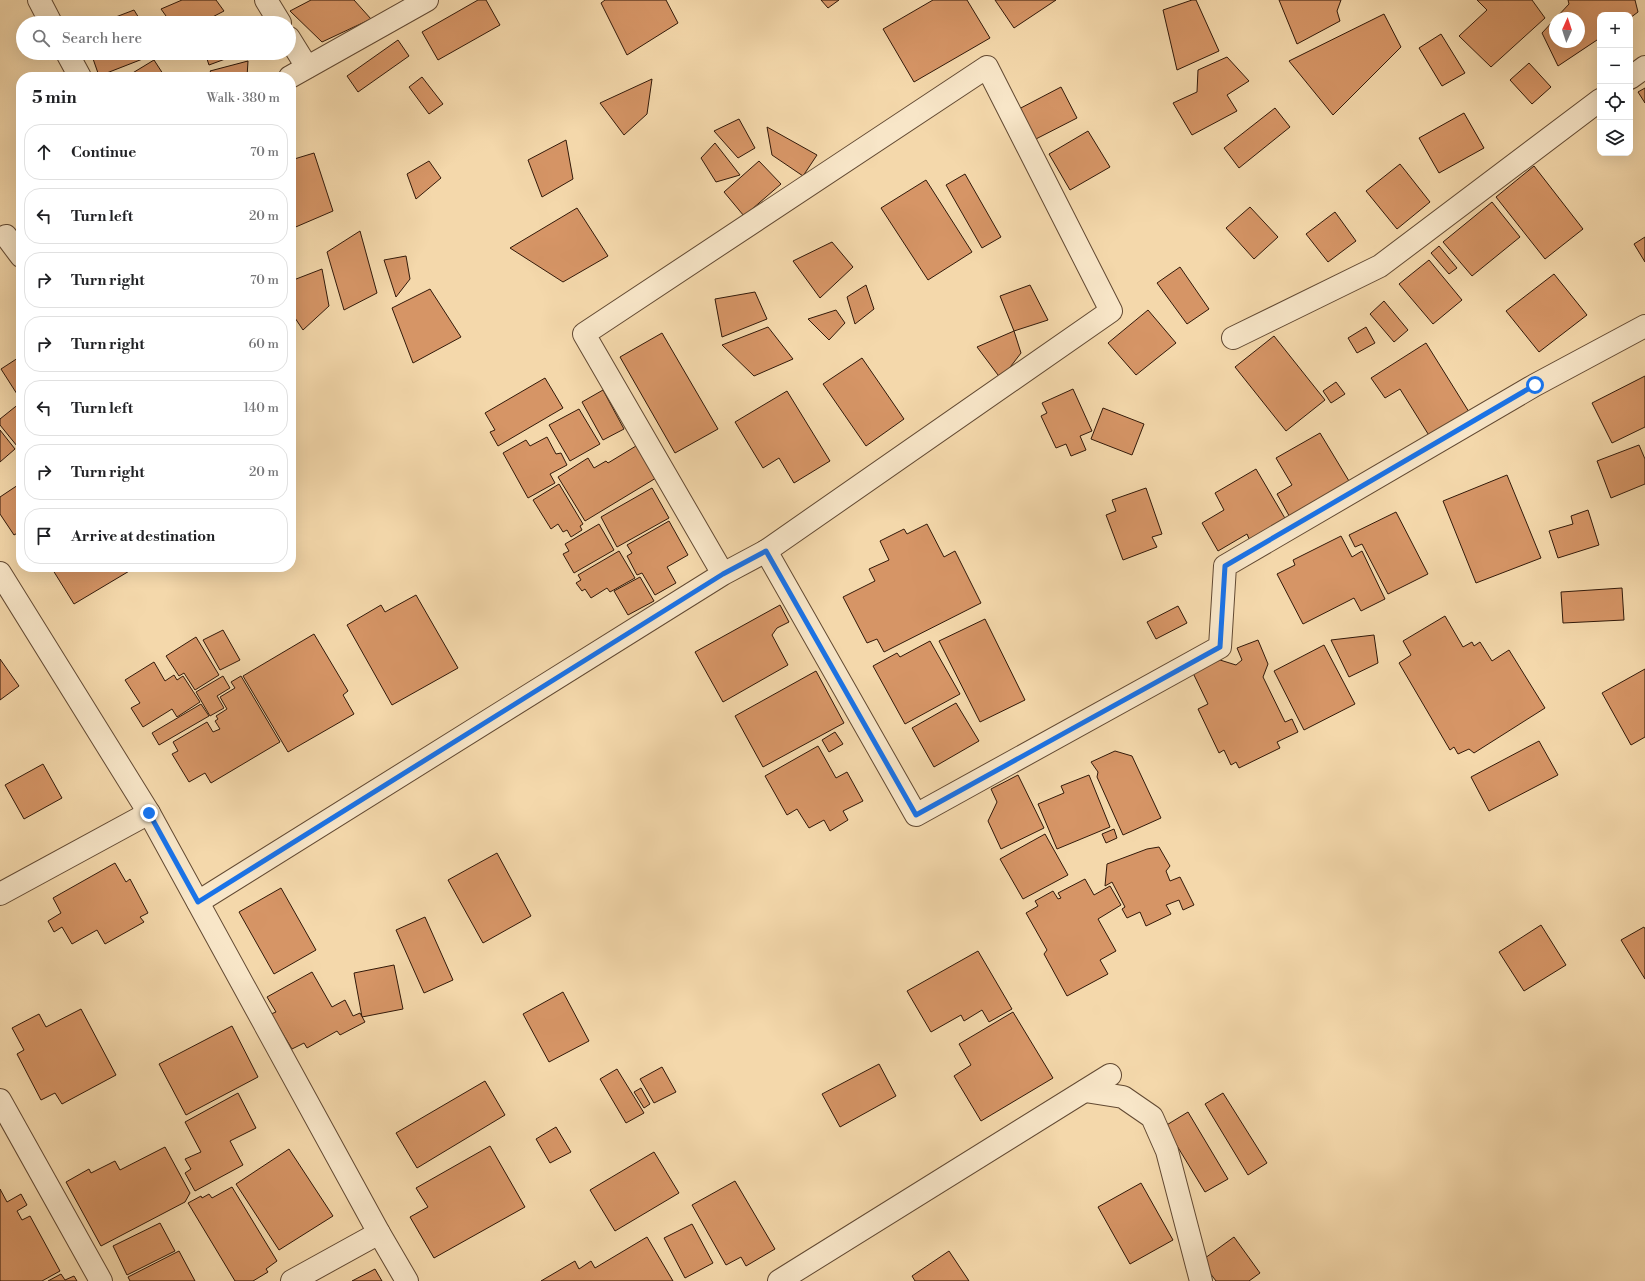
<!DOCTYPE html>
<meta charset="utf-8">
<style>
:root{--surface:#fff;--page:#f6f6f6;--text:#202124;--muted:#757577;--line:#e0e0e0}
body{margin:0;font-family:"Libre Bodoni",serif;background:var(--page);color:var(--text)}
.controls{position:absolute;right:12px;top:12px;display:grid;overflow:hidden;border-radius:8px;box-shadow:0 4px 16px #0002}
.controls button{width:36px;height:36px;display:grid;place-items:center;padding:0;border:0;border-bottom:1px solid var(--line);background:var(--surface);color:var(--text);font:20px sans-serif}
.compass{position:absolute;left:1549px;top:12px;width:36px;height:36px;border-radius:50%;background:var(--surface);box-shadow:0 4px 16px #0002;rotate:3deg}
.stop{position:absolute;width:12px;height:12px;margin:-9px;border:3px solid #1a73e8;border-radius:50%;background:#fff}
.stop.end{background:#1a73e8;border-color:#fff;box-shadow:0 1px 4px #0008}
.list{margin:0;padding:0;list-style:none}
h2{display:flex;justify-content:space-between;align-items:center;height:52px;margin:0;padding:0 16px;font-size:17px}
h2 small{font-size:13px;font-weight:400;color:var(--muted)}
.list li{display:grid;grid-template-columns:26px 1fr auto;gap:12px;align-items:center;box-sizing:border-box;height:56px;margin:0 8px 8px;padding:0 8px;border:1px solid var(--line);border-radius:16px}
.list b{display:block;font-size:15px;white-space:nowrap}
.list em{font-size:13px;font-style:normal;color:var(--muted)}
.icon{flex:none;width:22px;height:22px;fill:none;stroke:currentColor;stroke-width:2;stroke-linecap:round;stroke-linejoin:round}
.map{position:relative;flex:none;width:1645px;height:1281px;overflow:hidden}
.search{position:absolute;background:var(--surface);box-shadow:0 4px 16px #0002;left:16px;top:16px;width:280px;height:44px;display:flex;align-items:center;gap:10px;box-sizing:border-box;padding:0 14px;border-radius:22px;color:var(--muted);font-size:15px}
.panel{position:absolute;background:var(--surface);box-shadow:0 4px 16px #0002;left:16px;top:72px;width:280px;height:500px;border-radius:16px}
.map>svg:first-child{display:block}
.building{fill:#d69566;stroke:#321909}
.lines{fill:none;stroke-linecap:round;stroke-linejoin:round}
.minor-casing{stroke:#624932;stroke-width:24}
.minor{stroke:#f8e6c8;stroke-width:22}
.route{stroke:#1a73e8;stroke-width:5}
</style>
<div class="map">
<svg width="1645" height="1281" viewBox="0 0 1645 1281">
<rect width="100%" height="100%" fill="#f4d8ab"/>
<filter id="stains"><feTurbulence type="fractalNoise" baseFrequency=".005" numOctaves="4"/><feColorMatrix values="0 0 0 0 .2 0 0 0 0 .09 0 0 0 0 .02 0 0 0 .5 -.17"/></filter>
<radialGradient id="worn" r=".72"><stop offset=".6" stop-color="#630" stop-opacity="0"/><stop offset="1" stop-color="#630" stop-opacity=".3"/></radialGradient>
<g class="building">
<path d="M 182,0 L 216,0 L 224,11 L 201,23 L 171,23 L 161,9 Z"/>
<path d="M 311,0 L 354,0 L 371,19 L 322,42 L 290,11 Z"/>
<path d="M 478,0 L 486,0 L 500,25 L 438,60 L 422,32 Z"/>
<path d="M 605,0 L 666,0 L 678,23 L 627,55 L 601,3 Z"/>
<path d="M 821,0 L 839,0 L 828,8 Z"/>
<path d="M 933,0 L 967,0 L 990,38 L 914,82 L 883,29 Z"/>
<path d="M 995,0 L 1056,0 L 1014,28 Z"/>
<path d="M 1192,0 L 1196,0 L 1219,51 L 1177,70 L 1163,10 Z"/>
<path d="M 1279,0 L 1341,0 L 1337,11 L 1340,21 L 1297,44 Z"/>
<path d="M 1477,0 L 1532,0 L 1545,18 L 1491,67 L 1459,36 L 1487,10 Z"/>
<path d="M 1568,0 L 1635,0 L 1638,12 L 1630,18 L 1630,15 L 1600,15 L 1600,38 L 1558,66 L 1542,33 L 1555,19 L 1555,42 L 1579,42 L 1579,18 L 1556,18 L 1569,4 Z"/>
<path d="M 134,10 L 142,23 L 100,23 Z"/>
<path d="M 1384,14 L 1401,47 L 1333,115 L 1289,61 Z"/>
<path d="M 1441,34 L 1465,73 L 1442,86 L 1419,48 Z"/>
<path d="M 398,40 L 409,56 L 358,92 L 347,76 Z"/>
<path d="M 91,53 L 158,53 L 99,76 Z"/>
<path d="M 205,53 L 235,53 L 236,55 L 209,65 Z"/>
<path d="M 1227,57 L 1249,81 L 1227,95 L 1237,111 L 1192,135 L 1173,103 L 1197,92 L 1198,70 Z"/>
<path d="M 154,60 L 165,77 L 126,77 Z"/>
<path d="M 248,61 L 247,77 L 214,77 L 210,71 Z"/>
<path d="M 1529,63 L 1551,87 L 1532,104 L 1510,80 Z"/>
<path d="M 422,77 L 443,104 L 429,114 L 409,87 Z"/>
<path d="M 652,79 L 647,114 L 624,135 L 600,103 Z"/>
<path d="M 1061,87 L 1077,118 L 1032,141 L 1017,110 Z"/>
<path d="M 1645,88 L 1645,103 L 1638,92 Z"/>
<path d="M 1275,108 L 1290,127 L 1239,168 L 1224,148 Z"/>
<path d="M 1464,113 L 1484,148 L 1439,173 L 1419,138 Z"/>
<path d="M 739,119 L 755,148 L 738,158 L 714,131 Z"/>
<path d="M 767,127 L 817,155 L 803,176 L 772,155 Z"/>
<path d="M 1088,131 L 1110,167 L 1070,190 L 1049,154 Z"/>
<path d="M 566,140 L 573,179 L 542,197 L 528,160 Z"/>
<path d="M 715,143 L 740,175 L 716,182 L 701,158 Z"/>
<path d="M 314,153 L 333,211 L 291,229 L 291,160 Z"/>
<path d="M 429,161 L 441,178 L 416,199 L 407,174 Z"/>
<path d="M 759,161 L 781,184 L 744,216 L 724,192 Z"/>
<path d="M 1400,164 L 1430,202 L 1397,229 L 1366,191 Z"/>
<path d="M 1534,166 L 1583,229 L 1545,259 L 1496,197 Z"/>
<path d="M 965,174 L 1001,237 L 982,248 L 946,185 Z"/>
<path d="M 926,180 L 972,252 L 928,280 L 881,208 Z"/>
<path d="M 1492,202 L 1520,237 L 1472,276 L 1443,242 Z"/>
<path d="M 1250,207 L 1278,237 L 1254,259 L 1226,228 Z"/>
<path d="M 577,208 L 608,256 L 563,282 L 510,248 Z"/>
<path d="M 1335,212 L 1356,241 L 1328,262 L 1306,234 Z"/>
<path d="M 360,231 L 377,293 L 344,310 L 327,252 Z"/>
<path d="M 1645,237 L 1645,262 L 1634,244 Z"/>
<path d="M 832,242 L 853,267 L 820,298 L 793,261 Z"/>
<path d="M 1439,246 L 1457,268 L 1449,274 L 1431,253 Z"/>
<path d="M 406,256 L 410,279 L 396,297 L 384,260 Z"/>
<path d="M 1429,260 L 1462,300 L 1433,324 L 1399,284 Z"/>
<path d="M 1180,267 L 1209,309 L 1187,324 L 1157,283 Z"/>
<path d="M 322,269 L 329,306 L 303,330 L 291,312 L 291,281 Z"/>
<path d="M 1554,274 L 1587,315 L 1539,352 L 1506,311 Z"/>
<path d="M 866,285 L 874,309 L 855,324 L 847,297 Z"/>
<path d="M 1030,285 L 1048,320 L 1014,331 L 1000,296 Z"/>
<path d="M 430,289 L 461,337 L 413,363 L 392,308 Z"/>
<path d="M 755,292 L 767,319 L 722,337 L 715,299 Z"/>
<path d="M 1384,301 L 1408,330 L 1394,342 L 1370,314 Z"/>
<path d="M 836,310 L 845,323 L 829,340 L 808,319 Z"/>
<path d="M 1148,310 L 1176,343 L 1136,375 L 1108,343 Z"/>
<path d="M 768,327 L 793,359 L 754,376 L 722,345 Z"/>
<path d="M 1366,327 L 1375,343 L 1357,353 L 1348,338 Z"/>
<path d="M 1014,331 L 1021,353 L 1001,379 L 977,347 Z"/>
<path d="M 662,333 L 718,429 L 675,453 L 620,357 Z"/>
<path d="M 1274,336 L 1325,400 L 1286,431 L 1235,367 Z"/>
<path d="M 1426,343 L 1469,412 L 1430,437 L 1400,389 L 1385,398 L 1371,378 Z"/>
<path d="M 21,356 L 21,394 L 17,394 L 1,369 Z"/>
<path d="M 862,358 L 904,419 L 866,446 L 823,384 Z"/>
<path d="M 1645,376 L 1645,427 L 1612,443 L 1592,403 Z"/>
<path d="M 545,378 L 563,408 L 498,446 L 490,432 L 495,430 L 485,413 Z"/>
<path d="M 1336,382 L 1345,394 L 1331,403 L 1323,391 Z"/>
<path d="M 1073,389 L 1092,431 L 1080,436 L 1086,450 L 1071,456 L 1066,444 L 1056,448 L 1041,416 L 1047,413 L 1042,403 Z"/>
<path d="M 603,390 L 624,429 L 603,440 L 582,402 Z"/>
<path d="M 787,391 L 830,461 L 794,483 L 779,458 L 763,468 L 735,422 Z"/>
<path d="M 20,403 L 21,443 L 17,446 L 0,425 L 0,419 Z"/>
<path d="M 1103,408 L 1144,424 L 1132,455 L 1091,439 Z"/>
<path d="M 579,409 L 600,444 L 570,461 L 549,425 Z"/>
<path d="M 0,430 L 15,449 L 0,462 Z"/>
<path d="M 1320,433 L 1352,486 L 1292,521 L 1277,494 L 1292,485 L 1276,458 Z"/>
<path d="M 547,437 L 556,454 L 561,453 L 567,465 L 550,474 L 555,483 L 528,498 L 503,453 L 526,440 L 530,446 Z"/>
<path d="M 1639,445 L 1645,459 L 1645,484 L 1611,498 L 1597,461 Z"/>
<path d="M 636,446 L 656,478 L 585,521 L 558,477 L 588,458 L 594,468 L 606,461 L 608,463 Z"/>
<path d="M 1256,469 L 1286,520 L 1250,541 L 1247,534 L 1218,551 L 1202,523 L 1224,510 L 1215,493 Z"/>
<path d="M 1507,475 L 1541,558 L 1476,583 L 1443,501 Z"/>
<path d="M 21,483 L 21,531 L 14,535 L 0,514 L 0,497 Z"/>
<path d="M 559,484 L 583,524 L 580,526 L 582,530 L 571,537 L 567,530 L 563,532 L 558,524 L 551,529 L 533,500 Z"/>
<path d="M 652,488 L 669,518 L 617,547 L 601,517 Z"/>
<path d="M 1146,488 L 1162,534 L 1152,537 L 1157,547 L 1123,560 L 1106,515 L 1116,511 L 1112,500 Z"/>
<path d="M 1588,510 L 1599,545 L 1558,558 L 1549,531 L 1573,524 L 1571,516 Z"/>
<path d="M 1396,512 L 1428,574 L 1388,594 L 1362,544 L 1355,547 L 1349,535 Z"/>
<path d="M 669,521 L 688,555 L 667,567 L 676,583 L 655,595 L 642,573 L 637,575 L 627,556 L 632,553 L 627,545 Z"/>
<path d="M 599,524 L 614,550 L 574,573 L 563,554 L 569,551 L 565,544 Z"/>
<path d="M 927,524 L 944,557 L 955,551 L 981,603 L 884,652 L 877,639 L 867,643 L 843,597 L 875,581 L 869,569 L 889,560 L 880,541 L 904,529 L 907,534 Z"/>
<path d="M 1341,536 L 1352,557 L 1362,551 L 1385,599 L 1361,611 L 1354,598 L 1303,624 L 1277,574 L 1295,565 L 1293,560 Z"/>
<path d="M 619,551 L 635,578 L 610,592 L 607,588 L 591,598 L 585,589 L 582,591 L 576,583 L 581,580 L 578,575 Z"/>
<path d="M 51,567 L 136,567 L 74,604 Z"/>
<path d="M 640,577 L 654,601 L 628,615 L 614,591 Z"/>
<path d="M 1622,588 L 1624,620 L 1563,623 L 1561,592 Z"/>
<path d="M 416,595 L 458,668 L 392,705 L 347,625 L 381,605 L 385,612 Z"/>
<path d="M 780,605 L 789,622 L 777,628 L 772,635 L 788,665 L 723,702 L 695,652 Z"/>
<path d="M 1178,606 L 1187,623 L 1156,639 L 1147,622 Z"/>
<path d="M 1445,616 L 1463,647 L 1472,642 L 1474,646 L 1480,642 L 1492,661 L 1509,650 L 1545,708 L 1474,753 L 1469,749 L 1458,754 L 1454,747 L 1450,750 L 1399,663 L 1411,655 L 1403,641 Z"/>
<path d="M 985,619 L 1025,700 L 980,722 L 939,641 Z"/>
<path d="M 223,630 L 240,660 L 220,670 L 203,640 Z"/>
<path d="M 314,634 L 348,691 L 343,695 L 354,714 L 288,752 L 243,676 Z"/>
<path d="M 1374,635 L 1378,663 L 1349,677 L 1331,640 Z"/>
<path d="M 196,637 L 219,675 L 195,690 L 184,673 L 179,676 L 166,656 Z"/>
<path d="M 1258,640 L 1268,664 L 1263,677 L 1285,722 L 1292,719 L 1298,732 L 1277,742 L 1280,748 L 1239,768 L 1236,762 L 1231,765 L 1224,750 L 1219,753 L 1198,709 L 1208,704 L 1193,673 L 1220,660 L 1236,665 L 1242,660 L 1237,648 Z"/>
<path d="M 930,641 L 960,694 L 905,724 L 873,666 L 897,653 L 900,657 Z"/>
<path d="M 1324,645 L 1355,704 L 1304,730 L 1274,671 Z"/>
<path d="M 0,659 L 19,686 L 0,700 Z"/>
<path d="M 154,662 L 165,681 L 174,675 L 177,680 L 183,676 L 200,702 L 177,717 L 172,709 L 143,727 L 131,708 L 140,703 L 125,680 Z"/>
<path d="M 1645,669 L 1645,737 L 1631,745 L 1602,693 Z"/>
<path d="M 816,671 L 844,723 L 763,767 L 735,716 Z"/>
<path d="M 223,676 L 230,688 L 217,696 L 224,708 L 210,716 L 196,692 Z"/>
<path d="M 241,676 L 280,742 L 211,783 L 205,773 L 189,782 L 172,754 L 178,751 L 173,742 L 207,722 L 213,732 L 220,729 L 215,721 L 218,719 L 216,716 L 227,709 L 220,697 L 235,688 L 231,682 Z"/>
<path d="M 956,703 L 979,741 L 934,767 L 912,728 Z"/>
<path d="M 201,704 L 209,716 L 159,745 L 152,733 Z"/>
<path d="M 835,732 L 843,744 L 829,752 L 822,740 Z"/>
<path d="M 1539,741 L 1558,775 L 1489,811 L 1471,777 Z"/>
<path d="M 818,746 L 836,778 L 847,772 L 863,801 L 843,811 L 848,820 L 830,831 L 824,820 L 809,828 L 797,809 L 787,815 L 765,776 Z"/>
<path d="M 1115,751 L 1132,756 L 1161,818 L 1123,835 L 1097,777 L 1098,772 L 1091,762 Z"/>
<path d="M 43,764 L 62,798 L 24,819 L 5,785 Z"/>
<path d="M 1018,775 L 1044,828 L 1001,849 L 988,821 L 997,802 L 991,789 Z"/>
<path d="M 1089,775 L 1110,827 L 1057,849 L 1038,804 L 1064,793 L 1061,786 Z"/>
<path d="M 1114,829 L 1117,838 L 1106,843 L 1102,834 Z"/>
<path d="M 1045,834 L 1068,875 L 1023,899 L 1000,859 Z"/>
<path d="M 1159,847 L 1170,866 L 1166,871 L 1170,881 L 1180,877 L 1194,905 L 1183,910 L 1179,900 L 1166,905 L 1171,914 L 1146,926 L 1140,912 L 1127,918 L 1122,909 L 1125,907 L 1112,882 L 1105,886 L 1107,864 L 1147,849 Z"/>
<path d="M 497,853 L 531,916 L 483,943 L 448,880 Z"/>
<path d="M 115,863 L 126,882 L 130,879 L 148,913 L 140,917 L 144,922 L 105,944 L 97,930 L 72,944 L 62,927 L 54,932 L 48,921 L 61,913 L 53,898 Z"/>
<path d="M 1085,879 L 1094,895 L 1110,886 L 1121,905 L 1098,919 L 1116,951 L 1100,960 L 1108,974 L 1067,996 L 1044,954 L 1047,950 L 1026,913 L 1038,906 L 1035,901 L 1053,891 L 1058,899 L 1061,898 L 1058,893 Z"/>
<path d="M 281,888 L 316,950 L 274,974 L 239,912 Z"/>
<path d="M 425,917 L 453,980 L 424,993 L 396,930 Z"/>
<path d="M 1541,925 L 1566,965 L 1524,991 L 1499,952 Z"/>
<path d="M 1644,927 L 1645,929 L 1645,979 L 1621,940 Z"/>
<path d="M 978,951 L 1012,1009 L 989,1022 L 982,1010 L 964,1021 L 961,1015 L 931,1032 L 907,991 Z"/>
<path d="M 394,965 L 403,1009 L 362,1017 L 354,973 Z"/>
<path d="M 312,972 L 332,1007 L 345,1000 L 353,1016 L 360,1013 L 365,1022 L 340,1035 L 337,1031 L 307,1048 L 304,1043 L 292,1049 L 271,1014 L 276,1012 L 267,997 Z"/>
<path d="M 563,992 L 589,1041 L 549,1062 L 523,1014 Z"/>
<path d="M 81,1009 L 116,1075 L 62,1104 L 55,1093 L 41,1100 L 17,1054 L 24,1050 L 12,1028 L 39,1014 L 46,1027 Z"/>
<path d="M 1013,1012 L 1053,1078 L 981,1121 L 954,1076 L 971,1065 L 959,1044 Z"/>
<path d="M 232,1026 L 258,1077 L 186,1115 L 159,1064 Z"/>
<path d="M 879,1064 L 896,1096 L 840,1127 L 822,1094 Z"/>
<path d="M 662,1067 L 676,1092 L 654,1103 L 640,1079 Z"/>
<path d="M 617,1069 L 644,1113 L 626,1123 L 600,1079 Z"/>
<path d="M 485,1081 L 505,1115 L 417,1168 L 396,1133 Z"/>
<path d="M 641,1088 L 650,1104 L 644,1108 L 634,1092 Z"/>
<path d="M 238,1093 L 256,1128 L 230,1141 L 243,1165 L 195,1191 L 185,1173 L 191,1169 L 185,1159 L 201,1152 L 185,1122 Z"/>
<path d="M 1223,1093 L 1267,1163 L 1248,1175 L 1205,1104 Z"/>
<path d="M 1188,1112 L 1228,1179 L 1205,1192 L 1165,1126 Z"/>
<path d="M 556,1127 L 571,1152 L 550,1163 L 536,1139 Z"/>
<path d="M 490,1146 L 525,1207 L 434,1258 L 410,1217 L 428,1207 L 416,1188 Z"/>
<path d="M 165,1147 L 190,1193 L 185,1202 L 101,1246 L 66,1182 L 89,1169 L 91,1173 L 115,1161 L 120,1170 Z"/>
<path d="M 289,1149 L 333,1216 L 279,1250 L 236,1184 Z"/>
<path d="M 654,1152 L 679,1193 L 615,1231 L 590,1190 Z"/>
<path d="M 735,1181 L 775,1249 L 746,1266 L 741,1257 L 726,1265 L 692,1205 Z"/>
<path d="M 1141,1183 L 1173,1240 L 1130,1264 L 1098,1207 Z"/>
<path d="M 232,1187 L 277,1261 L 266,1269 L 268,1272 L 253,1281 L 235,1281 L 188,1203 L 201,1196 L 202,1198 L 209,1194 L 212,1198 Z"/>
<path d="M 0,1189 L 7,1202 L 21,1194 L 27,1205 L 17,1211 L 22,1220 L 30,1216 L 60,1271 L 42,1281 L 0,1281 Z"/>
<path d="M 160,1223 L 175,1251 L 127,1275 L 113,1246 Z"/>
<path d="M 692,1224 L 713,1263 L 685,1278 L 664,1238 Z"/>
<path d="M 647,1237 L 673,1281 L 541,1281 L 575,1261 L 579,1269 L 591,1261 L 595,1268 Z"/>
<path d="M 1234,1237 L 1260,1273 L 1249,1281 L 1216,1281 L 1201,1261 Z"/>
<path d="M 179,1251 L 195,1281 L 130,1281 L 128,1277 Z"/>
<path d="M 949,1251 L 969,1281 L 915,1281 L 912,1276 Z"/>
<path d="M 375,1269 L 382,1281 L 352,1281 Z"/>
<path d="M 61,1274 L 65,1280 L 74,1276 L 77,1281 L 48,1281 Z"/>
</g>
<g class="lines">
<g class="minor-casing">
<g id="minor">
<path d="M 39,0 L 51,23"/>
<path d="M 266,0 L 280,23"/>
<path d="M 289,38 L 307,67"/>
<path d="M 67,53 L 80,77"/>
<path d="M 290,77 L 427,0"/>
<path d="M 1630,78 L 1645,67"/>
<path d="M 6,236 L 21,256"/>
<path d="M 1233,338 L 1380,266 L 1600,100"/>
<path d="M 766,551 L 916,815 L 1220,647 L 1225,566 L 1535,385 L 1645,326"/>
<path d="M 0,573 L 149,813 L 379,1233 L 407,1281"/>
<path d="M 0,894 L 149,813"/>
<path d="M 198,902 L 723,574 L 766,551 L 1111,311 L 987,67 L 584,334 L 723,574"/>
<path d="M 1085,1091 L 1123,1097 L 1152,1117 L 1167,1151 L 1201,1281"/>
<path d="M 0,1100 L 101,1281"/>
<path d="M 292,1281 L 379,1233"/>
<path d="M 779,1281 L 1110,1075"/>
</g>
</g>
<use href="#minor" class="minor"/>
</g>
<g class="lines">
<path class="route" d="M 149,813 L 198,902 L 723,574 L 766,551 L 916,815 L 1220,647 L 1225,566 L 1535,385"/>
</g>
<rect width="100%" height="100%" filter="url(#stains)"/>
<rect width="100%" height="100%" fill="url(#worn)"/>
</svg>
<div class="controls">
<button>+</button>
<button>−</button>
<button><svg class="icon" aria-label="locate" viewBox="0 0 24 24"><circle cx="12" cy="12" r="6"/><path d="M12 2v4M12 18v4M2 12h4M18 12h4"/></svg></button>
<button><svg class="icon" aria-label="layers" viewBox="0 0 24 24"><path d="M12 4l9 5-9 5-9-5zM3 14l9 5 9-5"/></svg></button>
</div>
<svg class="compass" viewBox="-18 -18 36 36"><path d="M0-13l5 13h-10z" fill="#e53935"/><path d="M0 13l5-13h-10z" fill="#757577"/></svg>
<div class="stop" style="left:1535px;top:385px"></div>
<div class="stop end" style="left:149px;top:813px"></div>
<div class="search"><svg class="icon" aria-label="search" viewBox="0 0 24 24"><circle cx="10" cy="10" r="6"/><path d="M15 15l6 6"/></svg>Search here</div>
<section class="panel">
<h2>5 min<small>Walk · 380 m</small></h2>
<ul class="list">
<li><svg class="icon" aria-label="ahead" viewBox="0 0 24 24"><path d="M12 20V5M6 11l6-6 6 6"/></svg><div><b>Continue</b></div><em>70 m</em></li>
<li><svg class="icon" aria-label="left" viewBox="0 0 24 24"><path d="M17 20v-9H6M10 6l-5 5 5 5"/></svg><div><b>Turn left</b></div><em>20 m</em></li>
<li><svg class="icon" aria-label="right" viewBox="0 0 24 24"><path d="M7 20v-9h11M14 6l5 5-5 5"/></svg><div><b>Turn right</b></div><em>70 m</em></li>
<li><svg class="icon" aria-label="right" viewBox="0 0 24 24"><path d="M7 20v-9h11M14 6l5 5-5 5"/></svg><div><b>Turn right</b></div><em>60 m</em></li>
<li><svg class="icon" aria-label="left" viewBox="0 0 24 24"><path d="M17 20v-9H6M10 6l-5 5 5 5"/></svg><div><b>Turn left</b></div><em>140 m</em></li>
<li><svg class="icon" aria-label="right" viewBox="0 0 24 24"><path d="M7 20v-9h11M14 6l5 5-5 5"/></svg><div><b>Turn right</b></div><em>20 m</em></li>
<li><svg class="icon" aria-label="arrive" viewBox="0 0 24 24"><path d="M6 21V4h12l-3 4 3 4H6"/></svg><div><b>Arrive at destination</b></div></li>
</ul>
</section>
</div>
